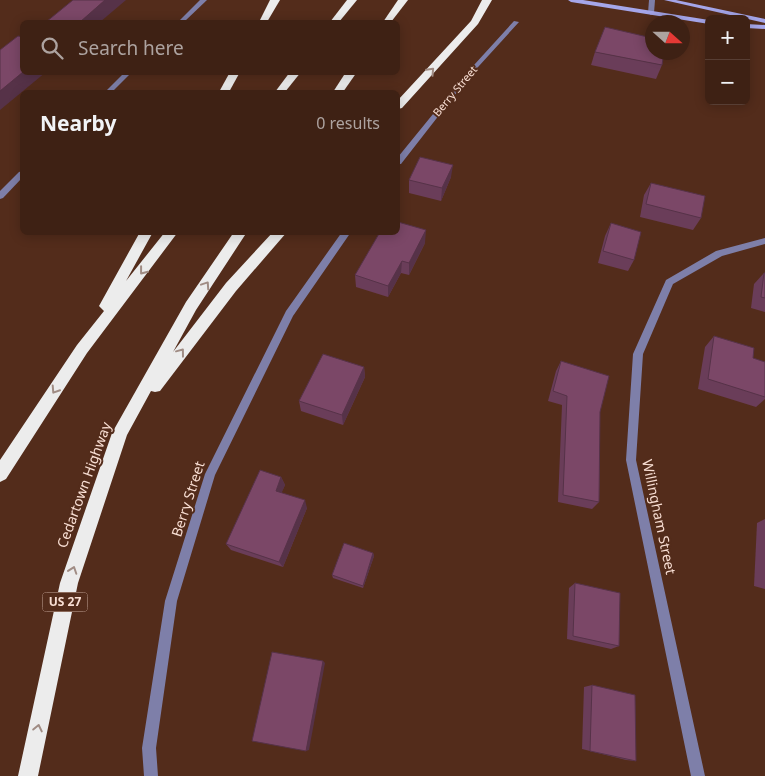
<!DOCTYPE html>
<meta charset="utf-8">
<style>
:root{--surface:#3e2114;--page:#492e22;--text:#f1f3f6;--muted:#ada3a0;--line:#573e34}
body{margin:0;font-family:"Noto Sans",sans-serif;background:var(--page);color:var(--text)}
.controls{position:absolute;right:15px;top:15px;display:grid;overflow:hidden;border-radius:8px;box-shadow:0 2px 12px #0003}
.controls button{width:45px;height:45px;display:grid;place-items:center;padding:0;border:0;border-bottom:1px solid var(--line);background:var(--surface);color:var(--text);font:25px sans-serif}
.compass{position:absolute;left:645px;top:15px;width:45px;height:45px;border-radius:50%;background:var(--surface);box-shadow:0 2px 12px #0003;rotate:111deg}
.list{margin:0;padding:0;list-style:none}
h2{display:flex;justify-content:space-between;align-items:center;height:65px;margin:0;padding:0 20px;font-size:21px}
h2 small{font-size:16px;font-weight:400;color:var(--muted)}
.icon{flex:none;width:28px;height:28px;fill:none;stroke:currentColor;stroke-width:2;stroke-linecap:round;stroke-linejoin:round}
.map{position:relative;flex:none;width:765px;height:776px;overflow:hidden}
.search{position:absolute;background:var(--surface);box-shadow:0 2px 12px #0003;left:20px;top:20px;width:380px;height:55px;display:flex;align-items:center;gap:12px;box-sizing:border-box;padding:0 18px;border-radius:8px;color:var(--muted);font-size:19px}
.panel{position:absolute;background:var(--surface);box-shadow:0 2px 12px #0003;left:20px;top:90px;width:380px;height:145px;border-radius:8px}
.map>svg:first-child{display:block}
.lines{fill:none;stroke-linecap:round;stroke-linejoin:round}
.street{fill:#7e7fa9;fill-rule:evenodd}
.secondary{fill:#a5a6ea;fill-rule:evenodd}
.highway{fill:#ececec;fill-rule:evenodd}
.wall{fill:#6a3d59}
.shaded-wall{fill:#563248}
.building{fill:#7b4767;stroke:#563248}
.oneway{stroke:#a08c84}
.labels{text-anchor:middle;stroke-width:4;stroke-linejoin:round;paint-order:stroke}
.far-street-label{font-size:11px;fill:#f9dfd4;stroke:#532c1b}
.shield{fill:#532c1b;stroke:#c7a99c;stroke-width:1}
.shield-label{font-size:12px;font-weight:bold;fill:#f9dfd4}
.street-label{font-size:14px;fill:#f9dfd4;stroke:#532c1b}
</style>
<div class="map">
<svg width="765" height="776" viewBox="0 0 765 776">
<rect width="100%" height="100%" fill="#532c1b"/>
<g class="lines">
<g class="street">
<path d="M 200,0 L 207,0 L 184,22 L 178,22 Z"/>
<path d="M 649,0 L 655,0 L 654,13 L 651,15 L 648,13 Z"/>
<path d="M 514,21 L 519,22 L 468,78 L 401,164 L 398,164 L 398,157 L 464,76 Z"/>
<path d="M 125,72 L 132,72 L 112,92 L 105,92 Z"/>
<path d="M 22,171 L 22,178 L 3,198 L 0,199 L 0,191 L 19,172 Z"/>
<path d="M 342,232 L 351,232 L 293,316 L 215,475 L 177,601 L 156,748 L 158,776 L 144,776 L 142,748 L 165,601 L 205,474 L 286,311 Z"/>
<path d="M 765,238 L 765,244 L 722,256 L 673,284 L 643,354 L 636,460 L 705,776 L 691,776 L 626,460 L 633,354 L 666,280 L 716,251 Z"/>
</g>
<g class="secondary">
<path d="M 568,0 L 583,0 L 709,20 L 709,24 L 571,2 Z"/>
<path d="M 664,0 L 676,0 L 765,19 L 765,23 Z"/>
<path d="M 746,24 L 765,25 L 765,29 L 746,28 Z"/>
</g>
<g class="highway">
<path d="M 270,0 L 280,0 L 267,22 L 259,22 Z"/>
<path d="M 347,0 L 357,0 L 339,22 L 330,22 Z"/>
<path d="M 398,0 L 408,0 L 391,22 L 383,22 Z"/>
<path d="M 482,0 L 492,0 L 478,24 L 402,108 L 398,109 L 398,100 L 471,21 Z"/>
<path d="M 230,72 L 240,72 L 229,92 L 219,92 Z"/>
<path d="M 290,72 L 301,72 L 285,92 L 275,92 Z"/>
<path d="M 346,72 L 357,72 L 343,92 L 333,92 Z"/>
<path d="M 140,232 L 153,232 L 126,281 L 165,232 L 178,232 L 87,353 L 6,479 L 0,482 L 0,460 L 77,345 L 104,311 L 99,306 Z"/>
<path d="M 234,232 L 247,232 L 196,310 L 173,352 L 226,283 L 273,232 L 287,232 L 236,291 L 160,391 L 155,392 L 151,391 L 127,435 L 78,583 L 38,776 L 18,776 L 60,583 L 112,433 L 186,302 Z"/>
</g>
</g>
<g class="wall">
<path d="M 595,52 L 662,65 L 656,79 L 591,65 Z"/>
<path d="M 451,177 L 441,201 L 409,193 L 409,180 Z"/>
<path d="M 651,183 L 701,218 L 693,230 L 640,217 L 644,195 Z"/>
<path d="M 611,223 L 634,260 L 628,271 L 598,263 L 605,236 Z"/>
<path d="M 425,243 L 409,275 L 401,273 L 388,297 L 356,287 L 355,275 Z"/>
<path d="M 764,273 L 765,273 L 765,312 L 751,308 L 754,284 Z"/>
<path d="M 714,336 L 753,358 L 765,362 L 765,399 L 756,407 L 698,389 L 705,347 Z"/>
<path d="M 561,361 L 600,412 L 599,502 L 592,509 L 558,502 L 562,405 L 548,401 L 556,371 Z"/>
<path d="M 364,367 L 365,377 L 343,425 L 301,411 L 299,401 Z"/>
<path d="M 281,477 L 285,485 L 281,493 L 307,508 L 283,567 L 231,550 L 226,544 Z"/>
<path d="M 765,519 L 765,589 L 754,586 L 757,523 Z"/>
<path d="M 373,553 L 374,556 L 363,588 L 333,578 L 332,575 Z"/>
<path d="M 575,583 L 619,646 L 611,649 L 567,639 L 569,588 Z"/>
<path d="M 592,685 L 636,761 L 626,760 L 582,749 L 584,687 Z"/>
</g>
<g class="shaded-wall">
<path d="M 105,0 L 126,0 L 100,22 L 80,22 Z"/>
<path d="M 23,72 L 46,72 L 0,110 L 0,91 Z"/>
<path d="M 453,165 L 451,177 L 441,201 L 442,188 Z"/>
<path d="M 426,230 L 425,243 L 409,275 L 409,263 Z"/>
<path d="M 402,261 L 401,273 L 388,297 L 388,286 Z"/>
<path d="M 364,367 L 365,377 L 343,425 L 342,415 Z"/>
<path d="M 281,477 L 285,485 L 279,499 L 276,491 Z"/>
<path d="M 305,500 L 307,508 L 283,567 L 279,562 Z"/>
<path d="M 373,553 L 374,556 L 363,588 L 363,586 Z"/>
<path d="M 323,661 L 325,663 L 309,750 L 306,751 Z"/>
</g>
<g class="building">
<path d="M 73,0 L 105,0 L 80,22 L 46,22 Z"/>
<path d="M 605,27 L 652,38 L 652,52 L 664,52 L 662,65 L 595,52 Z"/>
<path d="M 18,36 L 22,37 L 23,72 L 0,91 L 0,50 Z"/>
<path d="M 420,157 L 453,165 L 442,188 L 409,180 Z"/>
<path d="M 651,183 L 705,196 L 701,218 L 646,204 Z"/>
<path d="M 398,222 L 426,230 L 409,263 L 402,261 L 388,286 L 355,275 L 380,232 L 398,232 Z"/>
<path d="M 611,223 L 641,232 L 634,260 L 603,251 Z"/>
<path d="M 764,273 L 765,273 L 765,298 L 761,297 Z"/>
<path d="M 714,336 L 754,348 L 753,358 L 765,362 L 765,397 L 708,379 Z"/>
<path d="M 323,354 L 364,367 L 342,415 L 299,401 Z"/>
<path d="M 561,361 L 609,376 L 600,412 L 599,502 L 563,495 L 567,396 L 553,391 Z"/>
<path d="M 260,470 L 281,477 L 276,491 L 305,500 L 279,562 L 226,544 Z"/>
<path d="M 344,543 L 373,553 L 363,586 L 332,575 Z"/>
<path d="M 575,583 L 620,593 L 619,646 L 573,636 Z"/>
<path d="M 272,652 L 323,661 L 306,751 L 252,741 Z"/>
<path d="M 592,685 L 635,695 L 636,761 L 590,751 Z"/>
</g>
<defs><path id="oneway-chevron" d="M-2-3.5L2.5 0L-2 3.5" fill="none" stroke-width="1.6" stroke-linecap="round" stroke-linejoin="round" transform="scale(1.25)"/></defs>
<g class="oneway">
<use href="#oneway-chevron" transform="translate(431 71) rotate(-47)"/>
<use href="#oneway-chevron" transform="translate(143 271) rotate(128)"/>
<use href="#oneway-chevron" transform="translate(206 285) rotate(-56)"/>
<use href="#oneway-chevron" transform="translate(181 352) rotate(-53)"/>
<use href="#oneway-chevron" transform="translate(55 390) rotate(123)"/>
<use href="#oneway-chevron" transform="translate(73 570) rotate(-71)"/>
<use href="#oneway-chevron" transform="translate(38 728) rotate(-78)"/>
</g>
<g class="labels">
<g class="far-street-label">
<text transform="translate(455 91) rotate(-50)" y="4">Berry Street</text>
</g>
<rect class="shield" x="42.5" y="592.5" width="45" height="19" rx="4"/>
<g class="shield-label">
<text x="65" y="606">US 27</text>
</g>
<g class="street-label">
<text transform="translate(84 485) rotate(-70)" y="5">Cedartown Highway</text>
<text transform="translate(188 499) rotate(-72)" y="5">Berry Street</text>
<text transform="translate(659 517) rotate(78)" y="5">Willingham Street</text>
</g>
</g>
</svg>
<div class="controls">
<button>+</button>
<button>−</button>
</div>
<svg class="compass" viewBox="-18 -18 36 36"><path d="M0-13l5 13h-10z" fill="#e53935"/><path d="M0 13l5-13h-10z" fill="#ada3a0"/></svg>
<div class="search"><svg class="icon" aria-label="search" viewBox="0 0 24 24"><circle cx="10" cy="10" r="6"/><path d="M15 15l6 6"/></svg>Search here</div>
<section class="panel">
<h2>Nearby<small>0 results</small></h2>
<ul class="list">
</ul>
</section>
</div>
